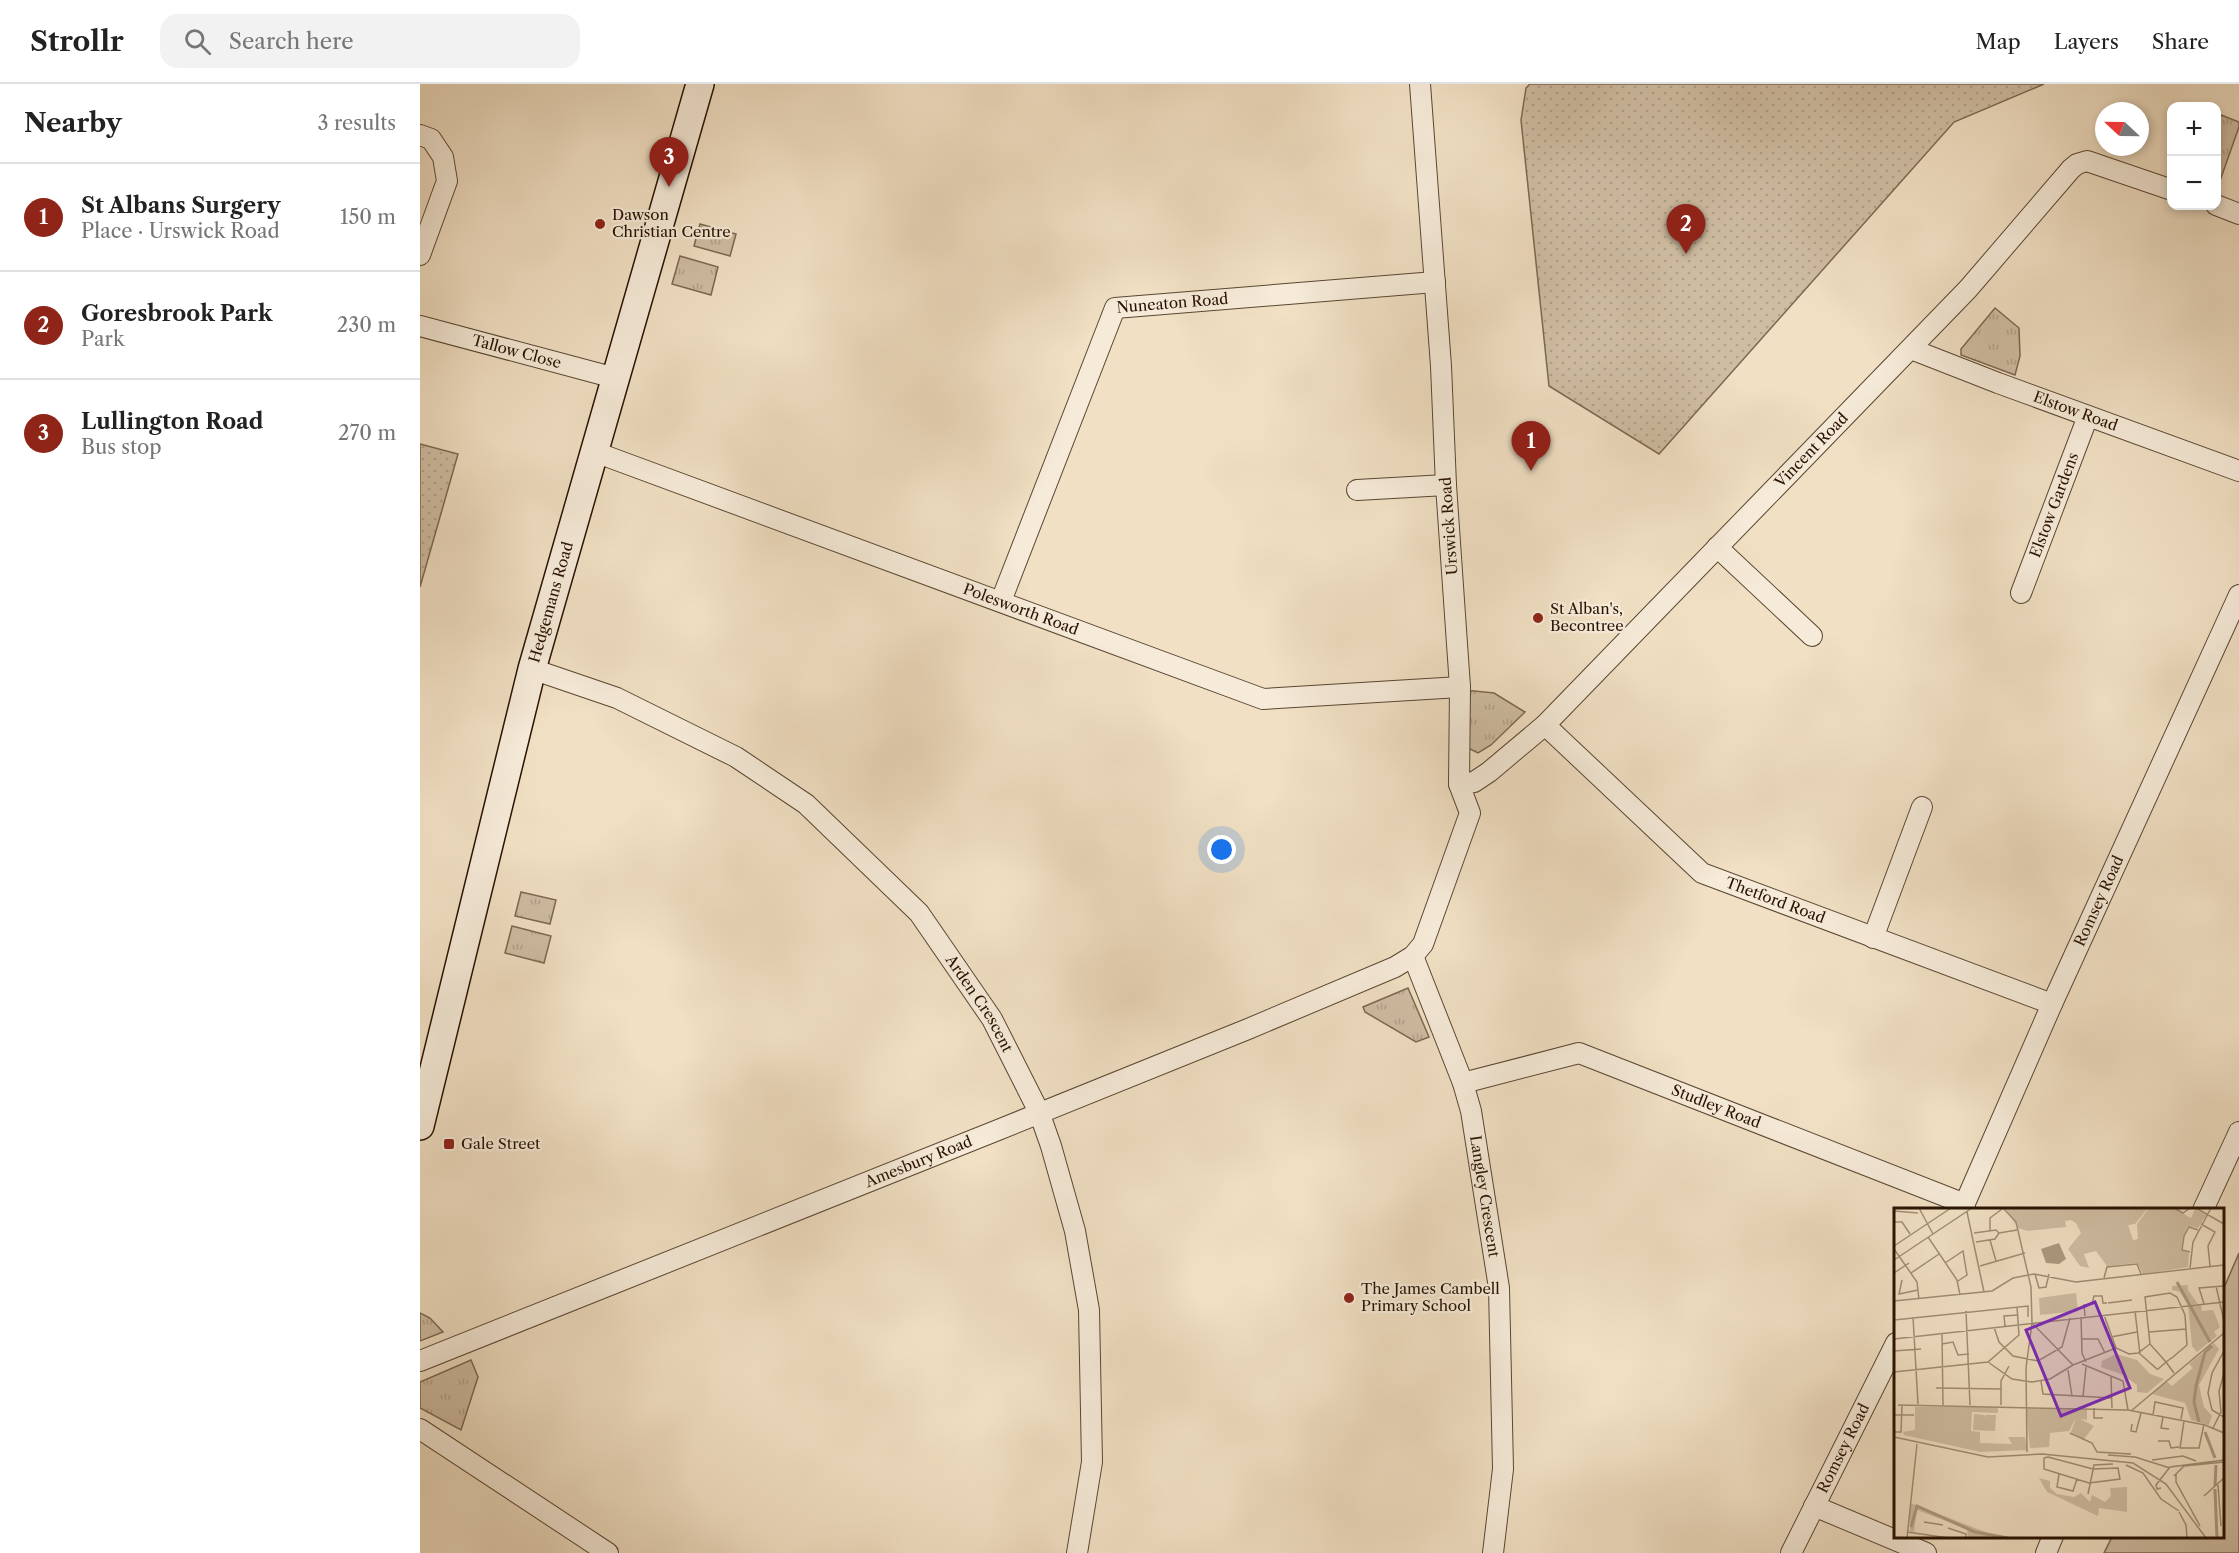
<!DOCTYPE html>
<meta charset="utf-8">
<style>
:root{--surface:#fff;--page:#f2f2f2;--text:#222;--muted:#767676;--line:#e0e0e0;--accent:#8f2418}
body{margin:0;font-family:"Libre Caslon Text",serif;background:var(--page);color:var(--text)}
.controls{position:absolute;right:18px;top:18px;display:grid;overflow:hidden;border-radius:12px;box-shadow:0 3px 9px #0003}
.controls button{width:54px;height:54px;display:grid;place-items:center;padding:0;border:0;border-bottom:2px solid var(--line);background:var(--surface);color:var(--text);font:30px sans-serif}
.compass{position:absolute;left:1675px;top:18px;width:54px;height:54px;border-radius:50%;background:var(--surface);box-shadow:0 3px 9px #0003;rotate:292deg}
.you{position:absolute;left:802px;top:766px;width:21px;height:21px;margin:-15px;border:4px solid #fff;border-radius:50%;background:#1a73e8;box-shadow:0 0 0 9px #1a73e833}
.badge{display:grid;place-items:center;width:39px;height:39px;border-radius:50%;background:var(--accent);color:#fff;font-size:20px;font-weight:700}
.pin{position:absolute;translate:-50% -50px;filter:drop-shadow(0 2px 3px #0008)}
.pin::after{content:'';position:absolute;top:32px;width:21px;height:18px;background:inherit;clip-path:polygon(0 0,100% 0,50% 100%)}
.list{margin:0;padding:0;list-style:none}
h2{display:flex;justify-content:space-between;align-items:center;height:78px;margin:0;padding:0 24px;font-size:26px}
h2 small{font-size:20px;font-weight:400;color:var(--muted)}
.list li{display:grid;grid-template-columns:39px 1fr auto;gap:18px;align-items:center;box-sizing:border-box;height:108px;padding:0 24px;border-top:2px solid var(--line)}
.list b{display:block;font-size:22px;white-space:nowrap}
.list p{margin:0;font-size:20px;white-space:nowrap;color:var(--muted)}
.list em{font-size:20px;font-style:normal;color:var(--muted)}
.icon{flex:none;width:33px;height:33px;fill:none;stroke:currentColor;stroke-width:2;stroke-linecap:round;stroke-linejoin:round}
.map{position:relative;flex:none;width:1819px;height:1469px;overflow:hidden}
header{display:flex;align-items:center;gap:36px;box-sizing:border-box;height:84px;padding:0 30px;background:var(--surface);border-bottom:2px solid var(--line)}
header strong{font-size:28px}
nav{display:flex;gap:33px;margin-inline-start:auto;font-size:21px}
.search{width:420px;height:54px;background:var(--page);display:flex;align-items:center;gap:15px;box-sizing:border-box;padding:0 21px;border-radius:18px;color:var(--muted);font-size:22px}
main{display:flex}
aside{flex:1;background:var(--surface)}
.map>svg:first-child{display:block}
.grass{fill:url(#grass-tufts);stroke:#7c6852;stroke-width:1.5}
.park{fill:url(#park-dots);stroke:#7c6852;stroke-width:1.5}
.pitch{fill:#cfbda3;stroke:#7c6852;stroke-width:1.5}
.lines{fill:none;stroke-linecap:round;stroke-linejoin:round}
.street-casing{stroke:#5a4632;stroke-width:22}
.secondary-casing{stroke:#281201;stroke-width:30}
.street{stroke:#f6ebd9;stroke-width:20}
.secondary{stroke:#f6ebd9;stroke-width:27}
.poi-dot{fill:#8f2418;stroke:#f6ebd9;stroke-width:2}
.labels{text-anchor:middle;stroke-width:4.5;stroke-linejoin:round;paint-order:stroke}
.poi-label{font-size:15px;fill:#281201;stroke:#f6ebd9;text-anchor:start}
.street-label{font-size:15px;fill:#281201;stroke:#f6ebd9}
.inset-river{fill:none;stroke:#ad9a82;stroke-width:3}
.inset-road{fill:none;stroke:#a18e76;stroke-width:1.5}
.view{fill:#7b2cbf;fill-opacity:0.15;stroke:#7b2cbf;stroke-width:3}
.inset-edge{fill:none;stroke:#281201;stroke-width:3}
</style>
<header>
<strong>Strollr</strong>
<div class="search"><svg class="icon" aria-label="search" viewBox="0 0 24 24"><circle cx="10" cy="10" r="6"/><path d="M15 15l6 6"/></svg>Search here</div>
<nav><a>Map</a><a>Layers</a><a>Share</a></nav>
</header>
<main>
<aside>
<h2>Nearby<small>3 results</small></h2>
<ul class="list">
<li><span class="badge">1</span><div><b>St Albans Surgery</b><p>Place · Urswick Road</p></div><em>150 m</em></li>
<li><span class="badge">2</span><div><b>Goresbrook Park</b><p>Park</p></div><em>230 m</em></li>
<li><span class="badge">3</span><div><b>Lullington Road</b><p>Bus stop</p></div><em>270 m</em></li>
</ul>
</aside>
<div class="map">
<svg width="1819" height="1469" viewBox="0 0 1819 1469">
<defs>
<pattern id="grass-tufts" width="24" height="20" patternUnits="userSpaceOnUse" patternTransform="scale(1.5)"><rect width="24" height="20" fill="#cfbda3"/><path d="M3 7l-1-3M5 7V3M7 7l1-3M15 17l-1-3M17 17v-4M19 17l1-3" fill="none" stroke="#b2a18b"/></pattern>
<pattern id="park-dots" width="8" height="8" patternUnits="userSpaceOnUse" patternTransform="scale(1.5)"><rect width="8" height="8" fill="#cfbda3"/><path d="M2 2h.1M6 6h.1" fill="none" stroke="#b2a18b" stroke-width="1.8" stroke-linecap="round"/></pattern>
</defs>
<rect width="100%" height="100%" fill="#f1e0c4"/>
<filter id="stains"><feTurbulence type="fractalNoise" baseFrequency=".00333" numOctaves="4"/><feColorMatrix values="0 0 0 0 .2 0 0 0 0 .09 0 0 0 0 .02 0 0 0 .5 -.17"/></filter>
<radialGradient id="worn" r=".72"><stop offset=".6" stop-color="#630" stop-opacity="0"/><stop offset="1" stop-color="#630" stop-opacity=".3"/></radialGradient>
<g class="grass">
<path d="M 1801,31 L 1819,38 L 1819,43 L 1797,105 L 1797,44 Z"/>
<path d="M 280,140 L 316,150 L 310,172 L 274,162 Z"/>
<path d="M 260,172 L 298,183 L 291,211 L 252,200 Z"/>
<path d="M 1575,224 L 1599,244 L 1600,272 L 1595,291 L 1541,271 L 1541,265 Z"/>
<path d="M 1044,606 L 1074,609 L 1105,628 L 1071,661 L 1058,669 L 1048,664 Z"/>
<path d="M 101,808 L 136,816 L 130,840 L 95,832 Z"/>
<path d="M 92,842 L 131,852 L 124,879 L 85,869 Z"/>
<path d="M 988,904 L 1009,953 L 996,958 L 945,928 L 943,923 Z"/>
<path d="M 0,1229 L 10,1234 L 23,1248 L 0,1257 Z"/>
<path d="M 51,1276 L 58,1293 L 41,1346 L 0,1324 L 0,1298 Z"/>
</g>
<g class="park">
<path d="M 1110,0 L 1624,0 L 1534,38 L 1239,370 L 1129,302 L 1101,36 L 1106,4 Z"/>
<path d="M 0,360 L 38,370 L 0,503 Z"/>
</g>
<path class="pitch" d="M 1819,1169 L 1819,1469 L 1684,1469 L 1692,1453 L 1802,1452 L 1803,1206 Z"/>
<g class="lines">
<g class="street-casing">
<g id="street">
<path d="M 0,51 L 11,55 L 23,73 L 27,97 L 0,171"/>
<path d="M 1796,121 L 1819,130"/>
<path id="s1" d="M 0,242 L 195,294"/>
<path id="s2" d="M 1491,265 L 1578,299 L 1819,387"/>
<path id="s3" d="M 175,368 L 843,615 L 1040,603"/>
<path d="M 937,406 L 1026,401"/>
<path d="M 1297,463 L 1392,552"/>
<path id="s4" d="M 1601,509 L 1668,332"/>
<path id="s5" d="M 581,517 L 695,224 L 1015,198"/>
<path id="s6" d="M 112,585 L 197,614 L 316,673 L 386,720 L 499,829 L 572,935 L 619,1028 L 631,1062 L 655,1147 L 669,1226 L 672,1378 L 657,1469"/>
<path id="s7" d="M 1125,641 L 1282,789 L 1632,920"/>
<path id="s8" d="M 1039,700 L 1054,698 L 1069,688 L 1125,641 L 1548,205 L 1651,85 L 1657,80 L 1667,77 L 1752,106"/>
<path d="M 1453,854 L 1502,723"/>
<path id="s9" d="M 993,872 L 1043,999 L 1051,1027 L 1079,1204 L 1083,1385 L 1073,1469"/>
<path id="s10" d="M 1043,999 L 1159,969 L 1545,1120"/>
<path id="s11" d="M 1542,1126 L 1632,920 L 1819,511"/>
<path d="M 1783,1126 L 1819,1048"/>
<path id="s12" d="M 0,1277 L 578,1046 L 828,945 L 975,883 L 993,872 L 1003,860 L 1050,729 L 1039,700 L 1040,603 L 1026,401 L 1021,282 L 1000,0"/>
<path d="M 0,1345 L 188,1469"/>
<path d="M 1394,1422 L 1506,1469"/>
<path id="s13" d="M 1371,1469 L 1476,1259"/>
<path d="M 1626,1469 L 1633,1452"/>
</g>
</g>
<g class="secondary-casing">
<g id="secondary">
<path id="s14" d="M 0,1042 L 112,585 L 280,0"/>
</g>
</g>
<use href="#street" class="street"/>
<use href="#secondary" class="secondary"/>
</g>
<g class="poi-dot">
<circle cx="180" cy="140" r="6"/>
<circle cx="1118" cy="534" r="6"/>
<rect x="23" y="1054" width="12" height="12" rx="3"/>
<circle cx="929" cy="1214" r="6"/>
</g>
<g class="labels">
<g class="poi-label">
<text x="192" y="136">Dawson<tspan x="192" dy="17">Christian Centre</tspan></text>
<text x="1130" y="530">St Alban's,<tspan x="1130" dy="17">Becontree</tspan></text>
<text x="41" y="1065">Gale Street</text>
<text x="941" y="1210">The James Cambell<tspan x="941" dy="17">Primary School</tspan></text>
</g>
<g class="street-label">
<text dy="5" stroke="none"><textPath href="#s5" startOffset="372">Nuneaton Road</textPath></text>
<text dy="5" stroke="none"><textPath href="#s1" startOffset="100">Tallow Close</textPath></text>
<text dy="5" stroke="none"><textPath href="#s2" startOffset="176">Elstow Road</textPath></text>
<text dy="5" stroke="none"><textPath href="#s8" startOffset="489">Vincent Road</textPath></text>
<text dy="5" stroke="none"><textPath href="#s4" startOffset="94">Elstow Gardens</textPath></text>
<text transform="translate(1029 442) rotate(-94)" y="5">Urswick Road</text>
<text dy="5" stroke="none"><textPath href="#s14" startOffset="540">Hedgemans Road</textPath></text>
<text dy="5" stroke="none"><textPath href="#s3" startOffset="454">Polesworth Road</textPath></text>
<text dy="5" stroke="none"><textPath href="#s7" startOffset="294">Thetford Road</textPath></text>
<text dy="5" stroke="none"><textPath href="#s11" startOffset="338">Romsey Road</textPath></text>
<text dy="5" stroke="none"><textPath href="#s6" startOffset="573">Arden Crescent</textPath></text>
<text dy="5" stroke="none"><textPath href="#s10" startOffset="267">Studley Road</textPath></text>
<text dy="5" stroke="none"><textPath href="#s12" startOffset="537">Amesbury Road</textPath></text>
<text dy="5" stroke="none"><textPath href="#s9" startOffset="252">Langley Crescent</textPath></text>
<text dy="5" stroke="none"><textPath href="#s13" startOffset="117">Romsey Road</textPath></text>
</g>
</g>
<g transform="translate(1474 1124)">
<rect width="330" height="330" fill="#f1e0c4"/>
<path d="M 111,0 L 254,0 L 241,16 L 234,17 L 239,32 L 244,31 L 243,16 L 255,0 L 279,0 L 297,10 L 301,1 L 312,7 L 304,20 L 294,18 L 289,29 L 287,42 L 295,45 L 294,59 L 249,66 L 243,55 L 213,58 L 202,43 L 190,46 L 195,60 L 186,58 L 174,41 L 187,25 L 182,15 L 177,12 L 171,13 L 172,19 L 134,23 L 124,20 ZM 16,295 L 94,325 L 118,330 L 74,330 L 73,321 L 23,302 L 20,324 L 16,323 Z" fill="#cfbda3"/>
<path d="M 294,77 L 294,82 L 304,96 L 294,97 L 286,84 L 278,82 L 278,78 ZM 182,85 L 184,103 L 146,107 L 145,90 ZM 307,97 L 308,103 L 319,102 L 326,119 L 320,124 L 323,128 L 303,144 L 298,138 L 294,98 ZM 320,135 L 325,141 L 305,177 L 310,199 L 318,208 L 315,217 L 297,212 L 291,195 L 258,186 L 272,173 L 278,178 L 299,160 L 295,156 ZM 222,146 L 243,152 L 256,166 L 270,171 L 253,185 L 243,184 L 243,177 L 229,167 L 207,159 L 208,153 ZM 21,199 L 104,199 L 104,205 L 78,204 L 77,223 L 86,224 L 86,235 L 118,236 L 114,229 L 131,229 L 133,242 L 86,244 L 10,227 L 9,224 L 21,222 ZM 145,270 L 156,273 L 156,280 L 163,286 L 180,289 L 187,285 L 196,294 L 198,287 L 211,294 L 217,288 L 216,280 L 233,279 L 233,304 L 205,300 L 204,308 L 153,284 Z" fill="#cfbda3"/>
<path d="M210 30a8 8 0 1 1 16 0a8 8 0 1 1-16 0ZM197 32a8 8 0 1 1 16 0a8 8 0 1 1-16 0ZM 132,200 L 193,202 L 193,212 L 186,211 L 200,218 L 190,231 L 177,224 L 182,210 L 175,223 L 156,225 L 155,239 L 136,240 ZM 80,206 L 90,207 L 91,210 L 91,207 L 102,207 L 101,223 L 79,222 Z" fill="#cfbda3"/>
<path d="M 165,35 L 172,51 L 165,56 L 152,55 L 147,41 Z" fill="#ad9a82"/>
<path class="inset-river" d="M 283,74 L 316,134M 305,214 L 300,194 L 302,178 L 311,144 L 318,138M 311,224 L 321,250M 321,278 L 322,257M 321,281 L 323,330M 17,319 L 23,298 L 81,324 L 114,330"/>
<path class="inset-road" d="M 25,0 L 39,26M 109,0 L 122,14 L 137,79 L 138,115 L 132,160 L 133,244M 280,0 L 289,5 L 296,0M 302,0 L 330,16M 0,3 L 24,5M 73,4 L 90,84M 0,14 L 8,14 L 16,26M 307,16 L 321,24 L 314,38 L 316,58M 96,22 L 96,10 L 108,1M 80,25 L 102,22 L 105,25 L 101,31 L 82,34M 105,25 L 123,22M 34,29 L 63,72 L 66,87M 96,32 L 102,53M 0,38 L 57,0M 0,41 L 23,74 L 25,92M 296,44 L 288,42 L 290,28 L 295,19 L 304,22M 0,52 L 78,0M 51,55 L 69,43 L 73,67 L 64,73M 86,58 L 131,45M 296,60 L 299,34 L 317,0M 0,65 L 15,55M 17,65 L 45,46M 141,66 L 145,80 L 152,79 L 155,66M 210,70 L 213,59 L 243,56 L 247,66M 8,72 L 5,86 L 24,82M 322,78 L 330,113M 0,93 L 98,83 L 119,70 L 140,66 L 182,74 L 330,57M 214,95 L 238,92M 310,96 L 305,80 L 330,78M 72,103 L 76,197M 241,103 L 246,146 L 263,161 L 264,161 L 271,155 L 272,154 L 279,149 L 293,137 L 291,107 L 283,89 L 276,85 L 251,89 L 256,136 L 272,154 L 280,165M 210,107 L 222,140 L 235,146 L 244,145 L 256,136M 191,108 L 190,97 L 198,96 L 200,88 L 208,88 L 209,95 L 213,95M 19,109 L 24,196M 187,109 L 188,145 L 192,154M 0,112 L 134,98 L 134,109M 138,115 L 179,157M 111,118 L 110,108 L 124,107M 100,119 L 105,134 L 119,148 L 144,153 L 168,139 L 176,110M 255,124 L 292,121M 48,125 L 49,197M 217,129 L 243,124M 0,131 L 330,94M 188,131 L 204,131 L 211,145M 48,136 L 59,134 L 64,147 L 75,146M 0,143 L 27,141M 330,143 L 318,165 L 314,185 L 318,202 L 330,209M 94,154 L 118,171 L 138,174 L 156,171 L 179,157M 188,156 L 229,173 L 234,202M 179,157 L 222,140M 174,162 L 178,188M 0,164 L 94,154 L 125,127 L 123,99M 217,169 L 218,200M 147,173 L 149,186 L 218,190M 42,180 L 107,181M 189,188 L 192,159M 4,197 L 234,202 L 311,217 L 330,225M 107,197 L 107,173 L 115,158M 200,200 L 200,210 L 209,210M 237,203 L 330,125M 0,207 L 20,207M 259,207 L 261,194 L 289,200 L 287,211M 269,209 L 267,220 L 275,221M 290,213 L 286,240 L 305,240 L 310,216M 238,216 L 237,223 L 242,224 L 247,205M 319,220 L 327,204 L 325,183 L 330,165M 0,224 L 7,224 L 8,197M 176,225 L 198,235 L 203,244 L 237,246M 0,229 L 94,249 L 148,246 L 239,255 L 272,276 L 312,330M 264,233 L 275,233 L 277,240 L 285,239M 214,247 L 241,249 L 276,260M 154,249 L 199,261 L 224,260 L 226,271 L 195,275 L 150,261 L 150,250 ZM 258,252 L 289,248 L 302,253M 232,257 L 249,265 L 267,291 L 285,303M 165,266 L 163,279 L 179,283 L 183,271M 282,266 L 282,274 L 306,318M 280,268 L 290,258 L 330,254M 324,277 L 327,318M 267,280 L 263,281 L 262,277 L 276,259 L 330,252M 194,286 L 200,257 L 219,256M 310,288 L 330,270M 285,304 L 292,317 L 293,330M 30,314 L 49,317M 54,320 L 72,326 L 72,330M 13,324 L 55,330M 13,330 L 23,236"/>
<path class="view" d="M 201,94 L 236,180 L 167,208 L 132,122 Z"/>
<rect width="330" height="330" class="inset-edge"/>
</g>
<rect width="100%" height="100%" filter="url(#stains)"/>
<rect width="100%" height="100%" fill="url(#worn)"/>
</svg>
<div class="controls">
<button>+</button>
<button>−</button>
</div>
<svg class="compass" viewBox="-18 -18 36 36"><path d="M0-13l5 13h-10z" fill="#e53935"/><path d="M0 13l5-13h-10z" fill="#767676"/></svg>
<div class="you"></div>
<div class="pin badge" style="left:1111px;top:387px">1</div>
<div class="pin badge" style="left:1266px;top:170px">2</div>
<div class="pin badge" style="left:249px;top:103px">3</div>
</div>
</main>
